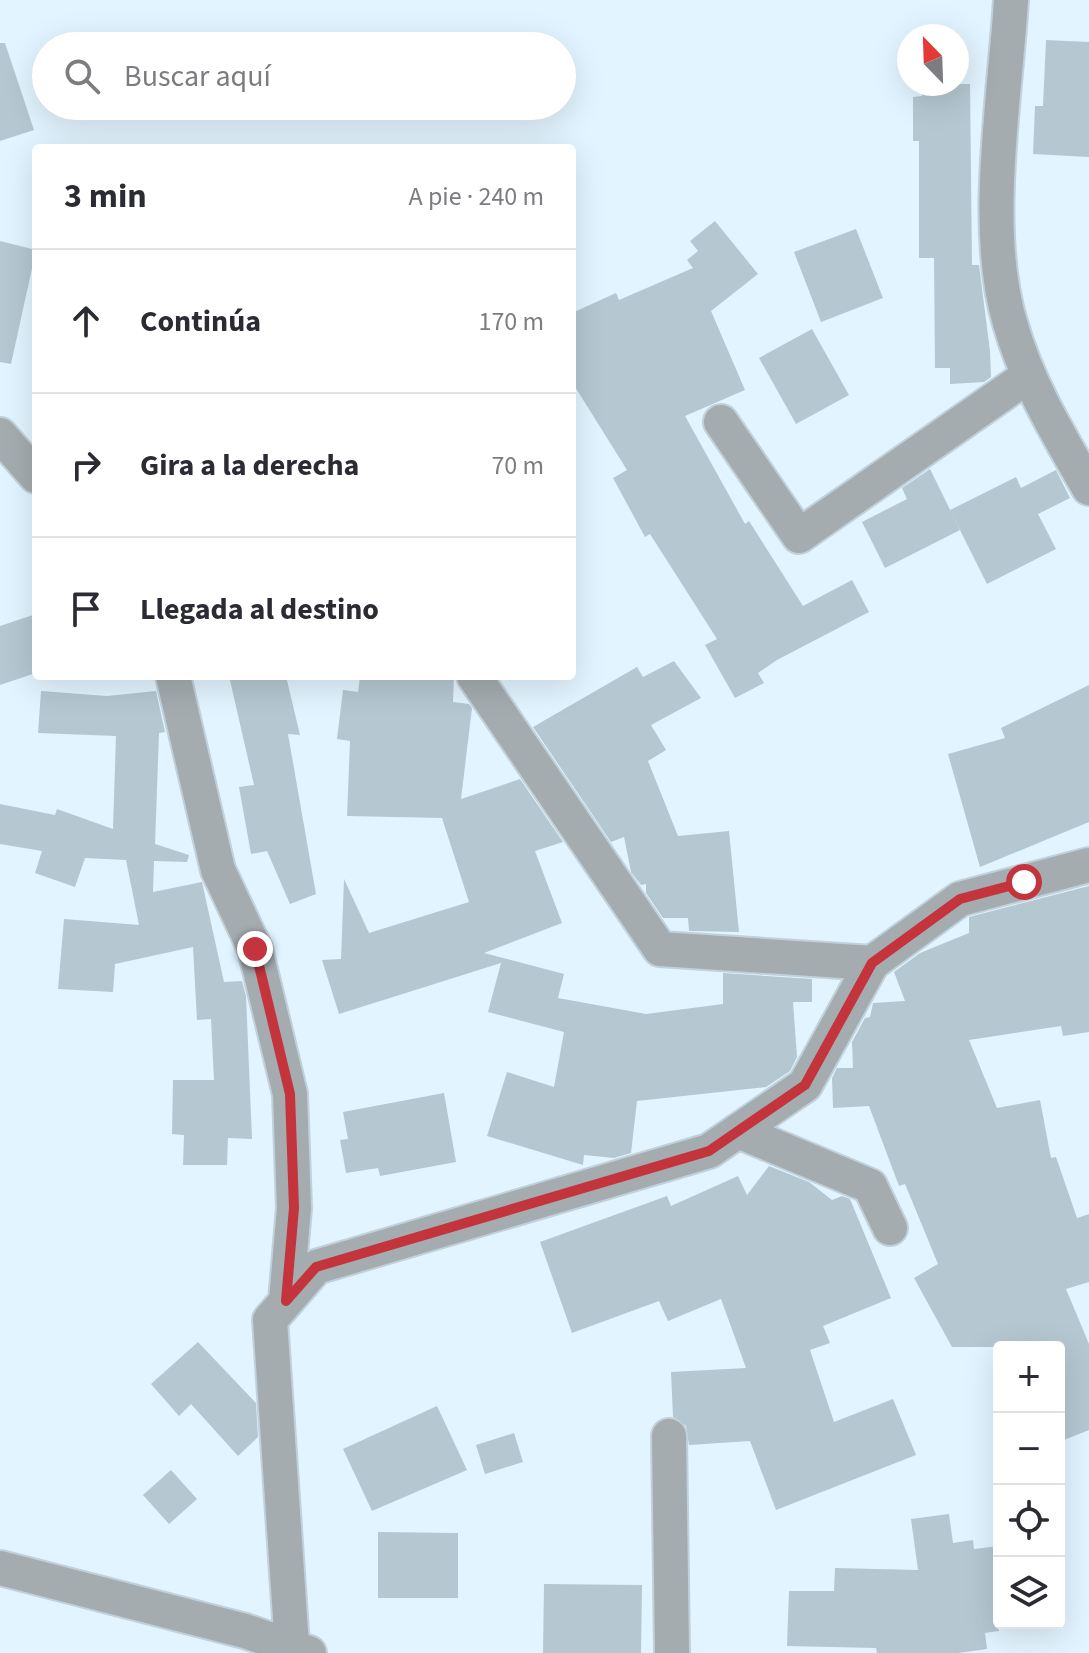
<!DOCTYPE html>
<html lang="es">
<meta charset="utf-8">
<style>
:root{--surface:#fff;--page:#f2f2f3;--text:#2b2b33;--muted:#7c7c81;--line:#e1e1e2}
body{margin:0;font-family:"Source Sans 3",sans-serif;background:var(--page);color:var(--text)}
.controls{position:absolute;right:24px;bottom:24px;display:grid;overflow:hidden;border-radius:8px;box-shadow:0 8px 32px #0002}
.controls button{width:72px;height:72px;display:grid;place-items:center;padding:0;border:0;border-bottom:2px solid var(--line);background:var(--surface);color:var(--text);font:40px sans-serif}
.compass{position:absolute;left:897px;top:24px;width:72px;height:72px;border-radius:50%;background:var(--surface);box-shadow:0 8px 32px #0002;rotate:337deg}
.stop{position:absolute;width:24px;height:24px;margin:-18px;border:6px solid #c3343c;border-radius:50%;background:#fff}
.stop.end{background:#c3343c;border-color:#fff;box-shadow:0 2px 8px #0008}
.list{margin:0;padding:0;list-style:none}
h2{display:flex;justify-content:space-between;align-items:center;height:104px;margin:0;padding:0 32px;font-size:34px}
h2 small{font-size:26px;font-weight:400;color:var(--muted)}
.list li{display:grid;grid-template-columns:52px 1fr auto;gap:24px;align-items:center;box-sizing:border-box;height:144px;padding:0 32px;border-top:2px solid var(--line)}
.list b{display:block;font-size:30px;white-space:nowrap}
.list em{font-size:26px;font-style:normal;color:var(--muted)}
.icon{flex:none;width:44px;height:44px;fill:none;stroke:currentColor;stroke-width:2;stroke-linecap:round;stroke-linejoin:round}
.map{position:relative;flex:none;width:1089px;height:1653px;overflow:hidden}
.search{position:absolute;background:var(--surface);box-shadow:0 8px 32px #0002;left:32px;top:32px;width:544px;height:88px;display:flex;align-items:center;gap:20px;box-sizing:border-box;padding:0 28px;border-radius:44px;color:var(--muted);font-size:30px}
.panel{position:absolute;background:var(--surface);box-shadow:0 8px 32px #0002;left:32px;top:144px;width:544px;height:536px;border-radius:8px}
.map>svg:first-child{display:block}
.building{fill:#b5c7d1}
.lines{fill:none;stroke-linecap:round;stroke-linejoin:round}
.minor-casing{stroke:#c1d1db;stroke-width:38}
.minor{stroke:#a4acb0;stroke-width:34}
.route{stroke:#c3343c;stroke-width:10}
</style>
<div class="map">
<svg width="1089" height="1653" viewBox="0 0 1089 1653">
<rect width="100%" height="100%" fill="#e2f4ff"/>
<g class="building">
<path d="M 1046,40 L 1089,42 L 1089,157 L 1033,154 L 1035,106 L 1043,106 Z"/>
<path d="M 0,43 L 5,43 L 34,130 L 0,141 Z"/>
<path d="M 922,84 L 970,84 L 972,265 L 979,265 L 990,351 L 991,377 L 984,382 L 950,384 L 950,368 L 935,368 L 934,258 L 919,258 L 919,141 L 913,141 L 913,97 L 922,96 Z"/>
<path d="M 715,221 L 758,274 L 711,311 L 745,390 L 685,416 L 745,524 L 749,521 L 803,606 L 852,580 L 869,612 L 777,660 L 758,673 L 764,683 L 735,698 L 705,645 L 717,639 L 650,534 L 645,537 L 613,478 L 627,470 L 572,382 L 572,313 L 616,293 L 619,300 L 693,268 L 687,260 L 698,251 L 690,241 Z"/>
<path d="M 856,229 L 883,298 L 821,322 L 794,252 Z"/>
<path d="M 0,241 L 36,250 L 11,364 L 0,362 Z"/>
<path d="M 812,329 L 849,395 L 796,424 L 759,358 Z"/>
<path d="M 930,469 L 960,530 L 885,568 L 862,522 L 907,499 L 902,488 Z"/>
<path d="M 1056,470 L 1070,498 L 1038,514 L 1056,549 L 987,584 L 950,510 L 1016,477 L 1021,488 Z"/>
<path d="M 36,614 L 36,673 L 0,685 L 0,626 Z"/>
<path d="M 674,661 L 701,698 L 651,725 L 666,750 L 648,761 L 678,836 L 729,831 L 739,932 L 689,931 L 688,918 L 663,918 L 646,893 L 646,884 L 641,885 L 631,872 L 624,837 L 611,842 L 533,727 L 637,667 L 643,677 Z"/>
<path d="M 229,676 L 286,676 L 300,735 L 288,734 L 316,894 L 290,904 L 267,851 L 251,854 L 239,787 L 254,785 Z"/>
<path d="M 360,676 L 454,676 L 453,702 L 469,704 L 472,708 L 461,799 L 520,779 L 563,842 L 535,851 L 562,923 L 484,953 L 564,974 L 558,998 L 646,1014 L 723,1004 L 723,973 L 812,979 L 812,1002 L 793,1002 L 797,1057 L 790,1071 L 766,1087 L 637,1101 L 631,1153 L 614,1158 L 584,1155 L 583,1165 L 487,1136 L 507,1072 L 554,1087 L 564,1032 L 488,1012 L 501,963 L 339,1014 L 322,960 L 341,959 L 344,879 L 369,933 L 469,902 L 442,818 L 347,816 L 350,741 L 337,739 L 343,690 L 358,692 Z"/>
<path d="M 1089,685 L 1089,822 L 980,867 L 948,754 L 1005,738 L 1001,728 Z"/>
<path d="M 41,691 L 107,696 L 156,691 L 165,732 L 159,733 L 155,844 L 189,855 L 187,862 L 154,861 L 153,892 L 202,882 L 224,982 L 242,981 L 246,996 L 252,1139 L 228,1138 L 227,1165 L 183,1165 L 184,1135 L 172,1134 L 173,1080 L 214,1080 L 211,1019 L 197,1020 L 193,947 L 115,964 L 113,992 L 58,989 L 64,919 L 139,925 L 126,860 L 85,858 L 75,887 L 35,873 L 42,851 L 0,844 L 0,804 L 55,815 L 57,809 L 113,829 L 116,736 L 38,733 Z"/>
<path d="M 1089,886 L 1089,1032 L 1063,1036 L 1061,1026 L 969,1040 L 997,1108 L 1040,1100 L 1051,1158 L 1056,1157 L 1077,1218 L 1089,1214 L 1089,1282 L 1066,1289 L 1089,1344 L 1089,1430 L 1059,1442 L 1059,1347 L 952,1347 L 914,1278 L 938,1264 L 905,1184 L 899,1186 L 869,1106 L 833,1108 L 832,1078 L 837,1068 L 853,1068 L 852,1042 L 865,1018 L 870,1017 L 873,1003 L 905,1001 L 894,972 L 920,953 L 969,933 L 969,917 Z"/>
<path d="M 444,1093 L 456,1162 L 380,1176 L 378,1168 L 346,1173 L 340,1140 L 348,1139 L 343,1112 Z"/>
<path d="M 769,1166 L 809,1182 L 832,1200 L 842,1196 L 850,1199 L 891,1298 L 823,1326 L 830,1343 L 810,1350 L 834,1422 L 893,1399 L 916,1455 L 776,1510 L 750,1441 L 689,1445 L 686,1426 L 673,1417 L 671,1372 L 746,1368 L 721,1299 L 668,1321 L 659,1301 L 572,1333 L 540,1242 L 667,1196 L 671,1206 L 738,1176 L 747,1195 Z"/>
<path d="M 198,1342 L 256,1403 L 258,1437 L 238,1456 L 191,1404 L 179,1416 L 151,1384 Z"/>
<path d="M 437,1406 L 467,1470 L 372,1511 L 343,1449 Z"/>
<path d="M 514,1433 L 523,1462 L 485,1474 L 476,1445 Z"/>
<path d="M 171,1470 L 197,1499 L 169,1524 L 143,1495 Z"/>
<path d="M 949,1514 L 953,1543 L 973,1540 L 974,1549 L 999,1546 L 999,1631 L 985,1633 L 987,1649 L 958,1653 L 877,1653 L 876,1648 L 787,1646 L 789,1591 L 834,1591 L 835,1568 L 918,1570 L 911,1519 Z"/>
<path d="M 378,1532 L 458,1533 L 458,1598 L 378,1598 Z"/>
<path d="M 544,1584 L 642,1585 L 641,1653 L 543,1653 Z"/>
</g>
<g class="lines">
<g class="minor-casing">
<g id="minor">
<path d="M 1011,0 C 1005,98 982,229 1010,323 C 1027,383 1058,434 1089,488"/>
<path d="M 721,422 L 799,536 L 1028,376"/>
<path d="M 0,435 L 36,476"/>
<path d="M 173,676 L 218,870 L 255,949 L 290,1094 L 294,1208 L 286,1301"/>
<path d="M 474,676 L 660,949 L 872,963"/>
<path d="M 738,1131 L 870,1186 L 890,1228"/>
<path d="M 669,1436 L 672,1653"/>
<path d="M 0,1568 L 245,1631 L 309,1653"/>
<path d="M 292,1647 L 270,1320 L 316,1267 L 709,1151 L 805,1085 L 872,963 L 960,899 L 1089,865"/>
</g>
</g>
<use href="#minor" class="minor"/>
</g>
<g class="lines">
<path class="route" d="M 255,949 L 290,1094 L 294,1208 L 286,1301 L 316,1267 L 709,1151 L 805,1085 L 872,963 L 960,899 L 1024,882"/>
</g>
</svg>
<div class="controls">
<button>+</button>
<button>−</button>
<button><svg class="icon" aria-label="locate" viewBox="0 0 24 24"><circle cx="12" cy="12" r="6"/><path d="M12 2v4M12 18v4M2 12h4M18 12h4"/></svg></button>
<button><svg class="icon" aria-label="layers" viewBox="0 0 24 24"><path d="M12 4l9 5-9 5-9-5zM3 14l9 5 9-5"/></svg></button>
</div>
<svg class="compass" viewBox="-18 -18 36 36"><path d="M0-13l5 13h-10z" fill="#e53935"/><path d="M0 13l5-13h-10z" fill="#7c7c81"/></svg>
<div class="stop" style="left:1024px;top:882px"></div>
<div class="stop end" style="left:255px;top:949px"></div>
<div class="search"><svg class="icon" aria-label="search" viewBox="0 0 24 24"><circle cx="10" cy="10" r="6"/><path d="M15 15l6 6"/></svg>Buscar aquí</div>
<section class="panel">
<h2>3 min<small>A pie · 240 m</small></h2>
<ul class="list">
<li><svg class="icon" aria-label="ahead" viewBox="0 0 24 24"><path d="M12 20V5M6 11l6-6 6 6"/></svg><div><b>Continúa</b></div><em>170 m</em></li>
<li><svg class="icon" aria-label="right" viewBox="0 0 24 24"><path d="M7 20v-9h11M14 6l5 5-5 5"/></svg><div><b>Gira a la derecha</b></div><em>70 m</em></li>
<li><svg class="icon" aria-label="arrive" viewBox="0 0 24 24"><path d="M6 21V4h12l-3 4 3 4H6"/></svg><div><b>Llegada al destino</b></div></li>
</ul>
</section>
</div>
